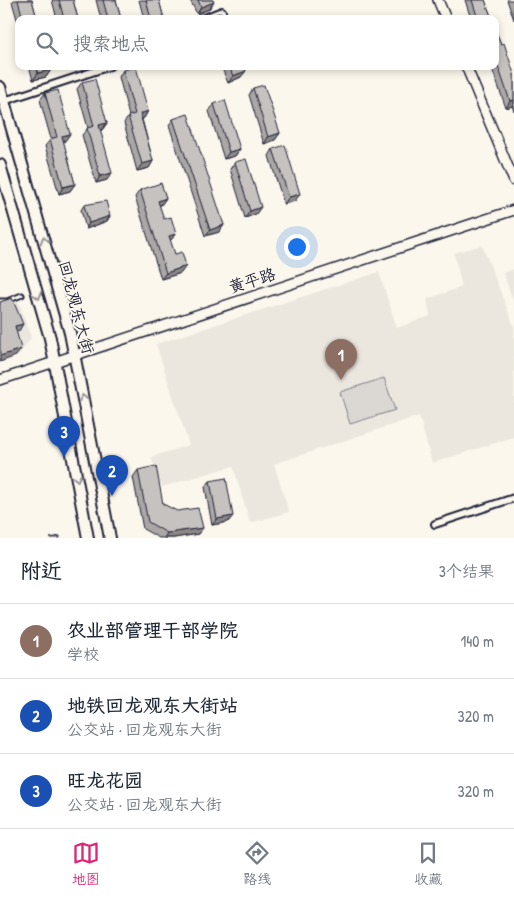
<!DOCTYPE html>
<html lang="zh">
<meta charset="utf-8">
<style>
:root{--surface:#fff;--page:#f2f2f3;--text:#1f2937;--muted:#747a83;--line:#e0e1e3;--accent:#db2777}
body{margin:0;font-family:"Patrick Hand","LXGW WenKai TC",sans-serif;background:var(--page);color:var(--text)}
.you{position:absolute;left:296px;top:246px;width:18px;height:18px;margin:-12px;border:4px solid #fff;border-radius:50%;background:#1a73e8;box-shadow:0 0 0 8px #1a73e833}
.badge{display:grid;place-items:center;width:32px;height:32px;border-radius:50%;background:var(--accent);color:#fff;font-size:16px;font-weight:700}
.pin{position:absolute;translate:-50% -41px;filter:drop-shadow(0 1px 2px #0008)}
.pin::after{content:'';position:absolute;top:26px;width:18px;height:15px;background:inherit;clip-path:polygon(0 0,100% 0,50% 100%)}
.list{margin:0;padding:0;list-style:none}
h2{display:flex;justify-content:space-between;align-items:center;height:65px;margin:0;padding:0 20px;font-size:21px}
h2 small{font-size:16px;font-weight:400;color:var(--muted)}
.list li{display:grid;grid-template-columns:32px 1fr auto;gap:15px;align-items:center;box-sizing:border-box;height:75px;padding:0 20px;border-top:1px solid var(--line)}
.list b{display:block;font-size:19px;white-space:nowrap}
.list p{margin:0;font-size:16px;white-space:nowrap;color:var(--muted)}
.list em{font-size:16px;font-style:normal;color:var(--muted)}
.icon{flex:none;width:28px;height:28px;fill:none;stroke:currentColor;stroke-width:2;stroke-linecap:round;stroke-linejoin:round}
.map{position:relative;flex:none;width:514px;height:538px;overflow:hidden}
.search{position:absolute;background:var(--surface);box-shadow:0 2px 8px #0003;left:15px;right:15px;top:15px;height:55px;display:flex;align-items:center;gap:12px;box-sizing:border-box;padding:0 18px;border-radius:10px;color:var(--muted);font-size:19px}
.sheet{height:290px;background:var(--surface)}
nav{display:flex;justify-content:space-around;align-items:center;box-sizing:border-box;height:70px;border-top:1px solid var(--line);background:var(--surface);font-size:14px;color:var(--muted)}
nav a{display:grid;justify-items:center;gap:2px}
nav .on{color:var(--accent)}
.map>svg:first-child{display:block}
.built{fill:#ebe7df}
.green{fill:#dbd8d3;stroke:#7e7d87}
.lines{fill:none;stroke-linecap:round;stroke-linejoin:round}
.lane-casing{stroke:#22223b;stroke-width:7}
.street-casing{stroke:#22223b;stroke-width:10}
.secondary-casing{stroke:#22223b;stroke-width:12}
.primary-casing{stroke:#22223b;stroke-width:14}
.lane{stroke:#fbf7ec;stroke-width:3}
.street{stroke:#fbf7ec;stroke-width:6}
.secondary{stroke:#fbf7ec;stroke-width:9}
.primary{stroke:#fbf7ec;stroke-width:10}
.wall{fill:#aaa7a5;stroke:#22223b}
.shaded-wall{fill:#8b8886;stroke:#22223b}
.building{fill:#c6c2c0;stroke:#22223b}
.oneway{stroke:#99979c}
.labels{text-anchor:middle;stroke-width:4;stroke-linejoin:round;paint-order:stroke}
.street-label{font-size:16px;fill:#22223b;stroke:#fbf7ec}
</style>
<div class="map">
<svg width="514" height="538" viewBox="0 0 514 538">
<rect width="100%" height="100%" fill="#fbf7ec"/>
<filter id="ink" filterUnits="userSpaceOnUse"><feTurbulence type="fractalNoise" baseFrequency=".02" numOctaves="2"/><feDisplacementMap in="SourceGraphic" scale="10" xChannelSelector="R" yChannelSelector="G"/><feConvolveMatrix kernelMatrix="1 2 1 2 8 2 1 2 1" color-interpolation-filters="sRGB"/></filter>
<g filter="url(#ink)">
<g class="built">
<path d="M 482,245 L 514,326 L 514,437 L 432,463 L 419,416 L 274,464 L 289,512 L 250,523 L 233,466 L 162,487 L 151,457 L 189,445 L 156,344 L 379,272 L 397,328 L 430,316 L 427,299 L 462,287 L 454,253 Z"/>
<path d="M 514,269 L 514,303 L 503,273 Z"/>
<path d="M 18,300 L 31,338 L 19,355 L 0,362 L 0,306 Z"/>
</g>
<path class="green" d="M 384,378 L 395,410 L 350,424 L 340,392 Z"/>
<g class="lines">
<g class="lane-casing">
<path id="lane" d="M 0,301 L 7,301 L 22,295"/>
</g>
<g class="street-casing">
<g id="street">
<path d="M 202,19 L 222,11"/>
<path d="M 4,101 L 110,66"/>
<path d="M 435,524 L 514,498"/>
</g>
</g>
<g class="secondary-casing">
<g id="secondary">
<path d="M 438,0 L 446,19"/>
<path d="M 466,66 L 514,181"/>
<path d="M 0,380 L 514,210"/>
</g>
</g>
<g class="primary-casing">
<g id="primary">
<path d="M 0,87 L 70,333 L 110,538"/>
<path d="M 0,165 L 50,338 L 88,538"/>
</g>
</g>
<use href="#lane" class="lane"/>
<use href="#street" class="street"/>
<use href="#secondary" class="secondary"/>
<use href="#primary" class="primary"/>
</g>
<g class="wall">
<path d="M 14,0 L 32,0 L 37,19 L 19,19 L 19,26 L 12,2 Z"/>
<path d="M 52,0 L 73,0 L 78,19 L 57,19 Z"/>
<path d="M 96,0 L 116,0 L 121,19 L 101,19 Z"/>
<path d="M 139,0 L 159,0 L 164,19 L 144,19 Z"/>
<path d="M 190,0 L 213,0 L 209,9 L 197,14 Z"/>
<path d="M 465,0 L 485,0 L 492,19 L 471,19 Z"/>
<path d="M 507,0 L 514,0 L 514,20 Z"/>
<path d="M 495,29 L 501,44 L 514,74 L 514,111 L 512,106 L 506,108 L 491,66 L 495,66 Z"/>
<path d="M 29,66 L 50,66 L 51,70 L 46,77 L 33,80 Z"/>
<path d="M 221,66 L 244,66 L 241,77 L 228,83 Z"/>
<path d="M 123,70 L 148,111 L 144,118 L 142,119 L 153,161 L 149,168 L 137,171 L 124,123 L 129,116 L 119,77 Z"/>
<path d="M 82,82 L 107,123 L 102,130 L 100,131 L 107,180 L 96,183 L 82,135 L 88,128 L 77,89 Z"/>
<path d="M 253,88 L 280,133 L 275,140 L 264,144 L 249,95 Z"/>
<path d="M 45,93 L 65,141 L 63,142 L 75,184 L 70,191 L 59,194 L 45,146 L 51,139 L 40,100 Z"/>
<path d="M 214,104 L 240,149 L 235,156 L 224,159 L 209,111 Z"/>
<path d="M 173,119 L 224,225 L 219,232 L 205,236 L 169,125 Z"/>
<path d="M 273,149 L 295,201 L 284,204 L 269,156 Z"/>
<path d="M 235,162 L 256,214 L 245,218 L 230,169 Z"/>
<path d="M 140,190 L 166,198 L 161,205 L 159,206 L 164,219 L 176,234 L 171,240 L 170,241 L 181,273 L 161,279 L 135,197 Z"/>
<path d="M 84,205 L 110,216 L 107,221 L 86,229 L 81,210 Z"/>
<path d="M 138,470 L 163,504 L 203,528 L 198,534 L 174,538 L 159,538 L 143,529 L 133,477 Z"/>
<path d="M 210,481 L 228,522 L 212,525 L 205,487 Z"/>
</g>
<g class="shaded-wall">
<path d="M 214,2 L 209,9 L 197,14 L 201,7 Z"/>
<path d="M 74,66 L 84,66 L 71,70 Z"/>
<path d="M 51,70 L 46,77 L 33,80 L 38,73 Z"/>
<path d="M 246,71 L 241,77 L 228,83 L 233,76 Z"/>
<path d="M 514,100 L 514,103 L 512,106 L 506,108 L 510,101 Z"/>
<path d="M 148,111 L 144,118 L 135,120 L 140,114 Z"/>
<path d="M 107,123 L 102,130 L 94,132 L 99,125 Z"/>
<path d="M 280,133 L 275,140 L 264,144 L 268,137 Z"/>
<path d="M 70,134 L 65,141 L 57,143 L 62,136 Z"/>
<path d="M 240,149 L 235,156 L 224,159 L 229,152 Z"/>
<path d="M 153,161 L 149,168 L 137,171 L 142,164 Z"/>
<path d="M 112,173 L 107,180 L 96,183 L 100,176 Z"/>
<path d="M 75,184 L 70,191 L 59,194 L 63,187 Z"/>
<path d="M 300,194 L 295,201 L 284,204 L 289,197 Z"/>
<path d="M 166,198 L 161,205 L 153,208 L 158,201 Z"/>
<path d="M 261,207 L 256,214 L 245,218 L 250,211 Z"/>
<path d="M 110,216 L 107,221 L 86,229 L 89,223 Z"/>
<path d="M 224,225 L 219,232 L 205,236 L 210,230 Z"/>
<path d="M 176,234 L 171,240 L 164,243 L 169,236 Z"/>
<path d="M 186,266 L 181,273 L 161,279 L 166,273 Z"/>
<path d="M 23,324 L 19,331 L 10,333 L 15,326 Z"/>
<path d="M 21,349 L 16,356 L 0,362 L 0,356 Z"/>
<path d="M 233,516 L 228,522 L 212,525 L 217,519 Z"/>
<path d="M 203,528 L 198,534 L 174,538 L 164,538 L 167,533 Z"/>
</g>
<g class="building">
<path d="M 18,0 L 32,0 L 37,19 L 23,19 Z"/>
<path d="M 59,0 L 73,0 L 78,19 L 64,19 Z"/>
<path d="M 103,0 L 116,0 L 121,19 L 108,19 Z"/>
<path d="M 146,0 L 159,0 L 164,19 L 151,19 Z"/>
<path d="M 198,0 L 213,0 L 214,2 L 201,7 Z"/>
<path d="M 472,0 L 485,0 L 492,19 L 478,19 Z"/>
<path d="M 221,12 L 224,19 L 208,19 L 208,17 Z"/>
<path d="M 495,29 L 501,44 L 504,43 L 514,74 L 514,100 L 510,101 L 495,57 Z"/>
<path d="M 36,66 L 50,66 L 51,70 L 38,73 Z"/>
<path d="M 229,66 L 244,66 L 246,71 L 233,76 Z"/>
<path d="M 136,67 L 148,111 L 140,114 L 153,161 L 142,164 L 128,116 L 135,114 L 123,70 Z"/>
<path d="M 95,79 L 107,123 L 99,125 L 112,173 L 100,176 L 87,128 L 94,126 L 82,82 Z"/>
<path d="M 264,85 L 280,133 L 268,137 L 253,88 Z"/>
<path d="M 58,90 L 70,134 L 62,136 L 75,184 L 63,187 L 50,139 L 57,137 L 45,93 Z"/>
<path d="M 225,100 L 240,149 L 229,152 L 214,104 Z"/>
<path d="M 188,114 L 224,225 L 210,230 L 173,119 Z"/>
<path d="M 285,145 L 300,194 L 289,197 L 273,149 Z"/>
<path d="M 246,159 L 261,207 L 250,211 L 235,162 Z"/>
<path d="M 161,183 L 166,198 L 158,201 L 164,219 L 171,217 L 176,234 L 169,236 L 175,254 L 182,252 L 186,266 L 166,273 L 140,190 Z"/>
<path d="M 106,201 L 110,216 L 89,223 L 84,205 Z"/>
<path d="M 12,298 L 23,324 L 15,326 L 21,349 L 0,356 L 0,302 Z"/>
<path d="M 156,466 L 163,504 L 177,511 L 198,508 L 203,528 L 167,533 L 148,522 L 138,470 Z"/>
<path d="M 226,478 L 233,516 L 217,519 L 210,481 Z"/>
<path d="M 60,536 L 60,538 L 50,538 Z"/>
</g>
<defs><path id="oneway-chevron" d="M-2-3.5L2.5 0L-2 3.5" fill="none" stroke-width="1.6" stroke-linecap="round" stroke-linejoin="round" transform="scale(1.25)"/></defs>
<g class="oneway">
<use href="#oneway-chevron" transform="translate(44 240) rotate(-106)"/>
<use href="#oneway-chevron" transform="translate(38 296) rotate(74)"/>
<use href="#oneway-chevron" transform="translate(83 398) rotate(-101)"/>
<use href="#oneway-chevron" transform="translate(77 478) rotate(79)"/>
</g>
</g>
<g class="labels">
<g class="street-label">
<text transform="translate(252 280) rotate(-18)" y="6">黄平路</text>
<text transform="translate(77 307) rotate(75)" y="6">回龙观东大街</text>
</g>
</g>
</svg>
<div class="you"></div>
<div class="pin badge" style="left:341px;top:380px;background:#8d6e63">1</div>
<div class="pin badge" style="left:112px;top:496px;background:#1a4fb4">2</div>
<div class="pin badge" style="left:64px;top:457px;background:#1a4fb4">3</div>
<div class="search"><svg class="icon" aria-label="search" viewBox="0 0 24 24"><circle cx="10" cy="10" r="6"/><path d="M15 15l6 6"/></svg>搜索地点</div>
</div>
<section class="sheet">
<h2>附近<small>3个结果</small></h2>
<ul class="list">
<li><span class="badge" style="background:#8d6e63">1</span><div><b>农业部管理干部学院</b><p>学校</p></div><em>140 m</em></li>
<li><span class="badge" style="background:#1a4fb4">2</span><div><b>地铁回龙观东大街站</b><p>公交站 · 回龙观东大街</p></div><em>320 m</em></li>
<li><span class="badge" style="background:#1a4fb4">3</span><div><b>旺龙花园</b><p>公交站 · 回龙观东大街</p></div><em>320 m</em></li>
</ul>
</section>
<nav>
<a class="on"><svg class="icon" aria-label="map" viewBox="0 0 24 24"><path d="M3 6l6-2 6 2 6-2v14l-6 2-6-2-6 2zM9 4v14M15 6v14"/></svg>地图</a>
<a><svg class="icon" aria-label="directions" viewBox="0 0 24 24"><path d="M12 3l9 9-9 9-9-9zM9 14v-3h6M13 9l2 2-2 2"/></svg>路线</a>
<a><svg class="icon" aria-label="saved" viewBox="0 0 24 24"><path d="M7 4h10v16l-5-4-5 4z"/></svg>收藏</a>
</nav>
